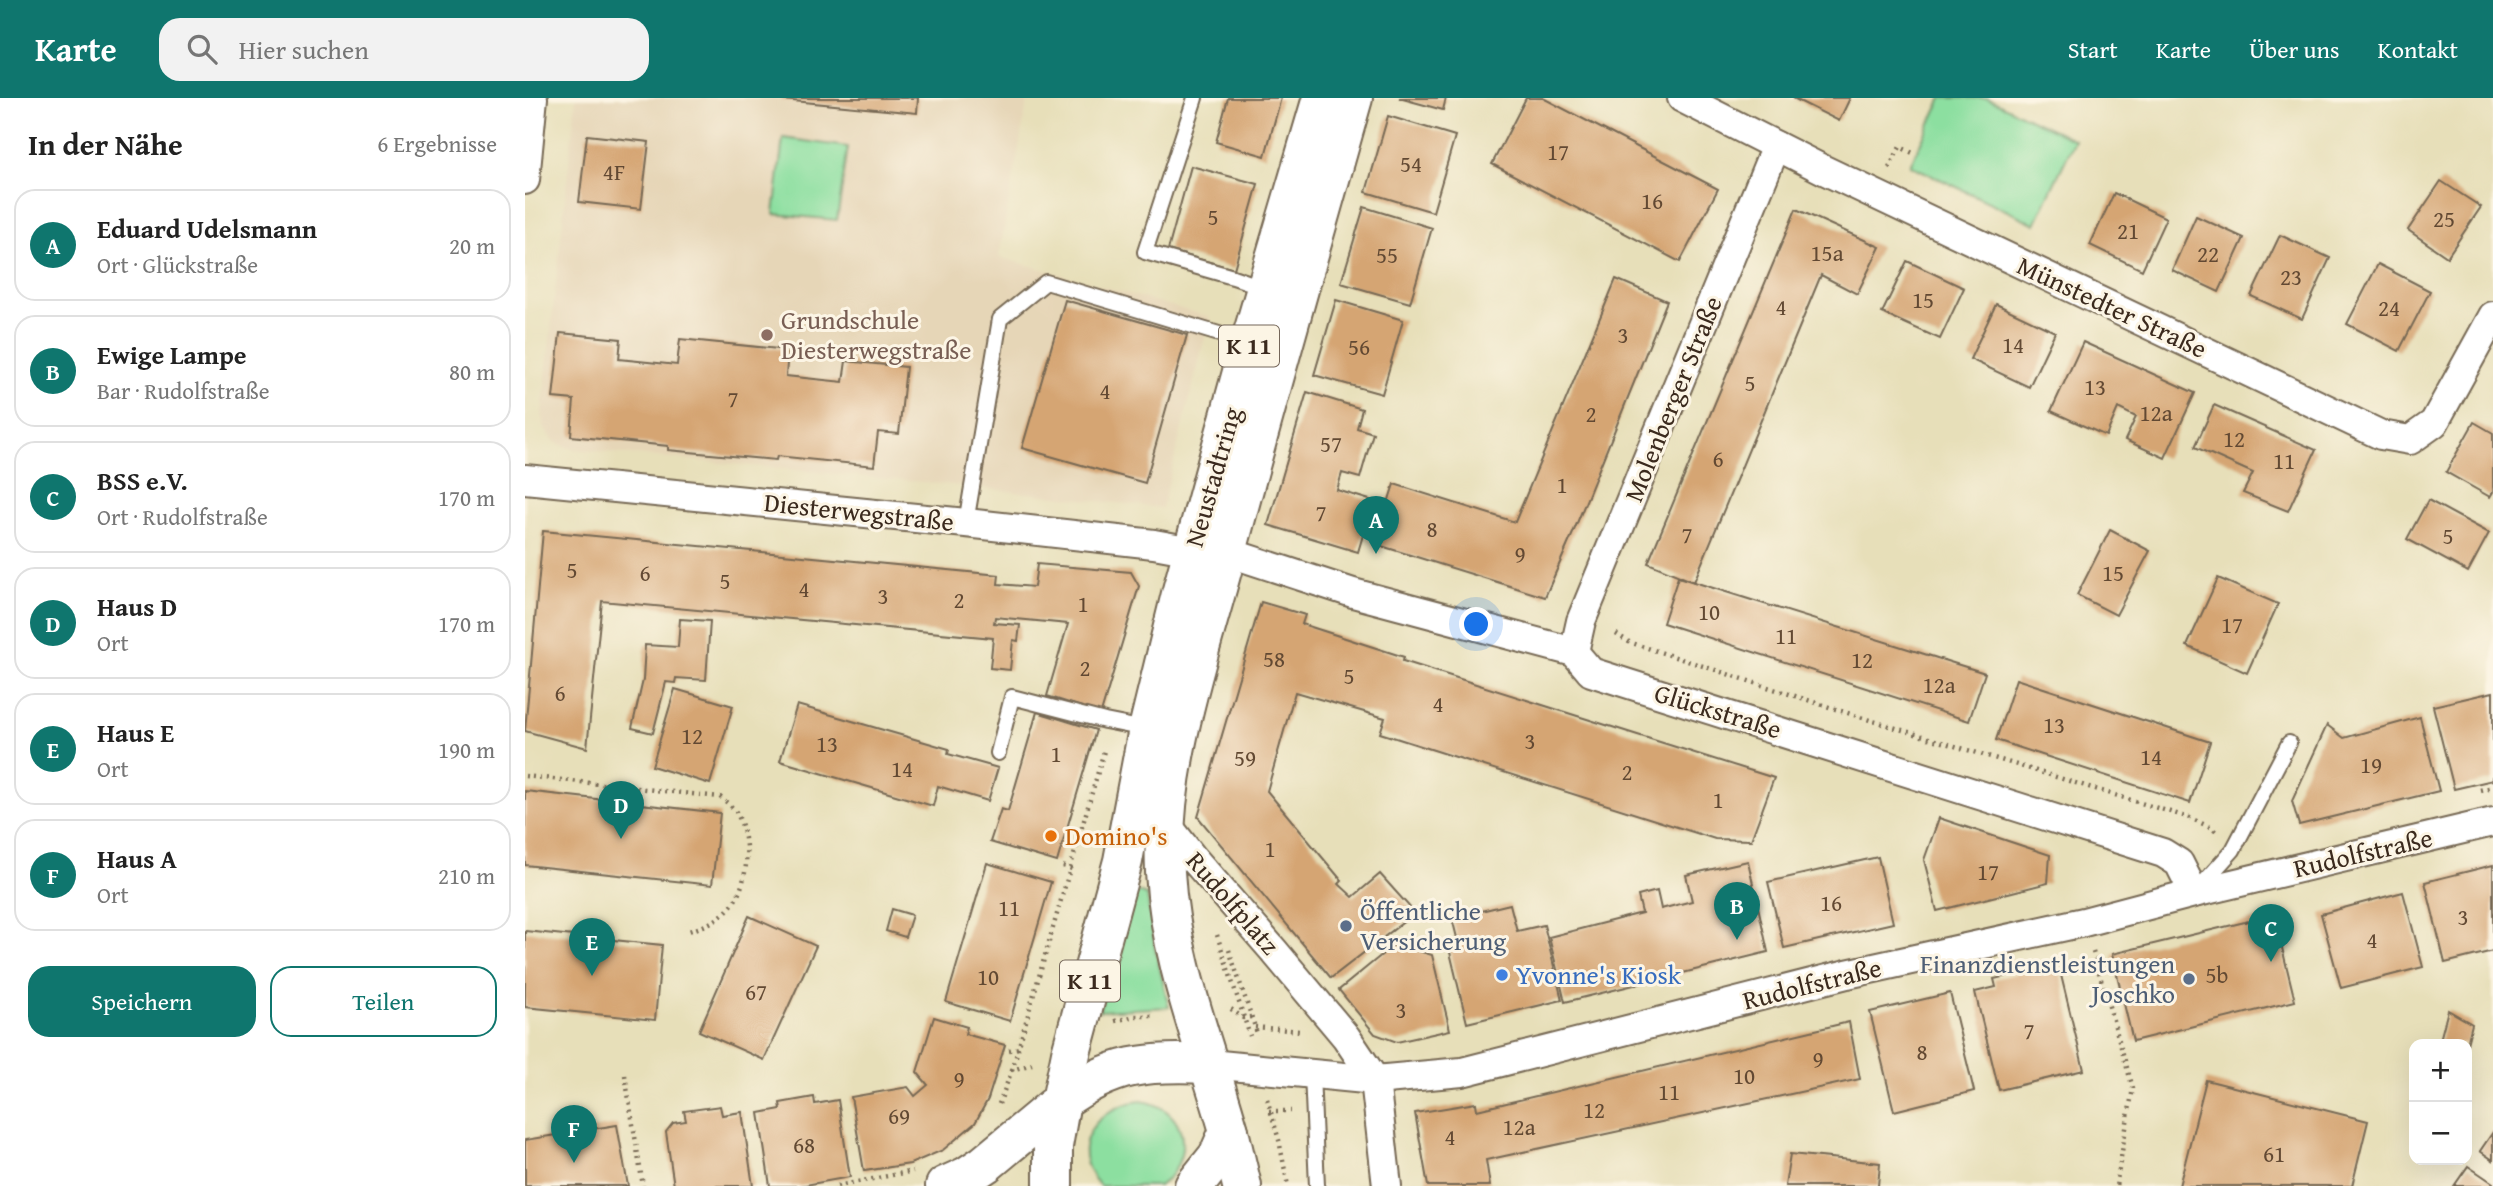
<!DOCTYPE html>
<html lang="de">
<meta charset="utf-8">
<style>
:root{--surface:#fff;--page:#f2f2f2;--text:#222;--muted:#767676;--line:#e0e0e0;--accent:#0f766e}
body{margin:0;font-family:"Gentium Book Plus",serif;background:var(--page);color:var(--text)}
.controls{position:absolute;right:21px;bottom:21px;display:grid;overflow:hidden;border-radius:14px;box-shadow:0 7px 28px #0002}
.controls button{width:63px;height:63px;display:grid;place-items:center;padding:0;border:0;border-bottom:2px solid var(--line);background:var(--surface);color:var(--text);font:35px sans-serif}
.you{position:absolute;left:952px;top:527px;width:24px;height:24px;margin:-18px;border:5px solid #fff;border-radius:50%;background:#1a73e8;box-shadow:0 0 0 10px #1a73e833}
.badge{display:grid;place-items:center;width:46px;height:46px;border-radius:50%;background:var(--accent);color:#fff;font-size:23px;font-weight:700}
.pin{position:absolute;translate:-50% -58px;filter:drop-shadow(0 2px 4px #0008)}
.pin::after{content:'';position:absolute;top:37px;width:24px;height:21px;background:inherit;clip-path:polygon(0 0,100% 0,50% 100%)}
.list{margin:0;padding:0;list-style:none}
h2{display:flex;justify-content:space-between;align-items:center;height:91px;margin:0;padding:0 28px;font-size:30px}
h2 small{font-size:23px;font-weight:400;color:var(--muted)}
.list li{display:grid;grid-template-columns:46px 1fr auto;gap:21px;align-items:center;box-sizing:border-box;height:112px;margin:0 14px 14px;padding:0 14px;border:2px solid var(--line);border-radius:21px}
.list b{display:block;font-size:26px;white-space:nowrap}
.list p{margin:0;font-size:23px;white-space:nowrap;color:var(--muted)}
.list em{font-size:23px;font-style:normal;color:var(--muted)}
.actions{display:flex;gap:14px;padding:21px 28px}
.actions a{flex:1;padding:16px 0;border:2px solid var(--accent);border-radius:21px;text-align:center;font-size:24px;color:var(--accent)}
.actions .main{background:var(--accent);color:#fff}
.icon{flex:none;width:38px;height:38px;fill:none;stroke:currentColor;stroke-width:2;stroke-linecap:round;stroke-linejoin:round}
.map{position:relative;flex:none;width:1968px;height:1088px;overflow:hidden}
header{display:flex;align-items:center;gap:42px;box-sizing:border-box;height:98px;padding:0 35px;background:var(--accent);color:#fff}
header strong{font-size:33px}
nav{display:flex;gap:38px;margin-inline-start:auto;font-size:24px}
.search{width:490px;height:63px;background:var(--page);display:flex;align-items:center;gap:18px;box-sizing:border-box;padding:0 24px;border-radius:21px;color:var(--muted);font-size:26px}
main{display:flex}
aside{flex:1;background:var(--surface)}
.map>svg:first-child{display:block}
.built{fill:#e6d6b7}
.green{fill:#8cdfa0;stroke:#64845f;stroke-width:2}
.building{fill:#d5a573}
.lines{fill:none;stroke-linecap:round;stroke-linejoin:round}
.service-casing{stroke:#776954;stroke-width:18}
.minor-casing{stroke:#776954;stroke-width:32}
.secondary-casing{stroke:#776954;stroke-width:42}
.primary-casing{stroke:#776954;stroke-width:42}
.path{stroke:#776954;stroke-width:4.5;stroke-dasharray:2 5;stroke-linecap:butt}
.service{stroke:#fff;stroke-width:14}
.minor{stroke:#fff;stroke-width:28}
.secondary{stroke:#fff;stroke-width:38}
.primary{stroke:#fff;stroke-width:38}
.education-dot{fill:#8d6e63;stroke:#fcf5e5;stroke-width:2.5}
.food-dot{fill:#e8710a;stroke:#fcf5e5;stroke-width:2.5}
.service-dot{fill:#5c6f8a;stroke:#fcf5e5;stroke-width:2.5}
.shop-dot{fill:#3f7fe0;stroke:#fcf5e5;stroke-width:2.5}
.labels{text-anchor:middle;stroke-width:6;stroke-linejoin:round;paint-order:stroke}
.number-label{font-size:23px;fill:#624933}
.shield{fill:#fcf5e5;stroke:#75675a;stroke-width:2}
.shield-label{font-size:24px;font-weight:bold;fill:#3b2a1e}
.street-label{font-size:26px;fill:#3b2a1e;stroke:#fcf5e5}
.education-label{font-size:26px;fill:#785e54;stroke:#fcf5e5;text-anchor:start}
.food-label{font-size:26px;fill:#c56008;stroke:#fcf5e5;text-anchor:start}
.service-label{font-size:26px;fill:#4e5e75;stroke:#fcf5e5;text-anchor:start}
.shop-label{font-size:26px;fill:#366cbe;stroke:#fcf5e5;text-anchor:start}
</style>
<header>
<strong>Karte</strong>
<div class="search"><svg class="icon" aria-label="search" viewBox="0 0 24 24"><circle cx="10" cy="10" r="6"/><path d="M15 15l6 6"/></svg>Hier suchen</div>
<nav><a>Start</a><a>Karte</a><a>Über uns</a><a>Kontakt</a></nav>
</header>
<main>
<aside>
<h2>In der Nähe<small>6 Ergebnisse</small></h2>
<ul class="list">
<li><span class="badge">A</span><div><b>Eduard Udelsmann</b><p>Ort · Glückstraße</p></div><em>20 m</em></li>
<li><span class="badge">B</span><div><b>Ewige Lampe</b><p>Bar · Rudolfstraße</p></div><em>80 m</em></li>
<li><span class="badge">C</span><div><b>BSS e.V.</b><p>Ort · Rudolfstraße</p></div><em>170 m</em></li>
<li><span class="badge">D</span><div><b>Haus D</b><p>Ort</p></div><em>170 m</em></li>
<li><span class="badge">E</span><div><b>Haus E</b><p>Ort</p></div><em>190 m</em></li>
<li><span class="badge">F</span><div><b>Haus A</b><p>Ort</p></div><em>210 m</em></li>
</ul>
<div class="actions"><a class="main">Speichern</a><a>Teilen</a></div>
</aside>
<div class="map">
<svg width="1968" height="1088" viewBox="0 0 1968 1088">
<rect width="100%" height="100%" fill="#fcf5e5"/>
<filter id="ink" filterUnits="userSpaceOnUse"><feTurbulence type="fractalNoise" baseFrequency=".0143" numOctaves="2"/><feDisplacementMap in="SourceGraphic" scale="14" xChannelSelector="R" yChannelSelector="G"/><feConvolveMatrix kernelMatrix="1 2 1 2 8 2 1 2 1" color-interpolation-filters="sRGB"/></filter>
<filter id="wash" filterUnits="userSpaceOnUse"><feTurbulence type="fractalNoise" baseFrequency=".00686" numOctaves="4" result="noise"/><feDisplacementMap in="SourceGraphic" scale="28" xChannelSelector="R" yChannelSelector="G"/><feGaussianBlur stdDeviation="1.57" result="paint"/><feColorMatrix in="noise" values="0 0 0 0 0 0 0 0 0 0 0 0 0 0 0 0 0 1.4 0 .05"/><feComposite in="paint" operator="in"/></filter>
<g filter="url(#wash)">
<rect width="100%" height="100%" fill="#e7dfb9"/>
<path class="built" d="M 51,0 L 503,0 L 474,159 L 685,219 L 637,410 L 429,387 L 48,351 L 31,345 L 18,329 L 17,315 Z"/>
<g class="green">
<path d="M 1417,0 L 1462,0 L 1550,42 L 1510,126 L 1385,67 Z"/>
<path d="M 258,40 L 323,49 L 312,122 L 249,116 Z"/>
<path d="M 609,793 L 622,797 L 630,850 L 644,909 L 574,913 Z"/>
<path d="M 616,1003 C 663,1009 671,1062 634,1088 L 575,1088 C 539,1049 572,1008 616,1003 Z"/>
</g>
<g id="blocks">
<g class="building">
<path d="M 258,0 L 393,0 L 392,15 L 258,2 Z"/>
<path d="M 703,0 L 756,0 L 740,58 L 691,44 Z"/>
<path d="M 874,0 L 921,0 L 918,12 Z"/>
<path d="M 1001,0 L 1018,0 L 1193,91 L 1155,164 L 967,66 Z"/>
<path d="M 1268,0 L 1325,0 L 1314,23 Z"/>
<path d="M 863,18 L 930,38 L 908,114 L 841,94 Z"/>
<path d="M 62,37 L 124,44 L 116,111 L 54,104 Z"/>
<path d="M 666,68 L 733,86 L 709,171 L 643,152 Z"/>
<path d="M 1916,83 L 1956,109 L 1922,159 L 1883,132 Z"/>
<path d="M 1589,95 L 1641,120 L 1617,172 L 1565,147 Z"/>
<path d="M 839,109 L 907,130 L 885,205 L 816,185 Z"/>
<path d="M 1271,111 L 1355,149 L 1332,196 L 1296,177 L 1169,484 L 1123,465 Z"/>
<path d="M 1671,118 L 1719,140 L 1694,194 L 1647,172 Z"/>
<path d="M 1755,137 L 1805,160 L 1777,221 L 1726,198 Z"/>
<path d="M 1382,163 L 1439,190 L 1415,241 L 1357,215 Z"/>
<path d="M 1853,166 L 1905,193 L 1874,253 L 1822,226 Z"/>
<path d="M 1091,181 L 1142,203 L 1048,435 L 1020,499 L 850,446 L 869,386 L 990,424 Z"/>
<path d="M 540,202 L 662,237 L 620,385 L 497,350 Z"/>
<path d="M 811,202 L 878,222 L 857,296 L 789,277 Z"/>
<path d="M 1471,206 L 1530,234 L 1504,289 L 1445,261 Z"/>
<path d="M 35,235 L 96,241 L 94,261 L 152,267 L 155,241 L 263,252 L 261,278 L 318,284 L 321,263 L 381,269 L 374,336 L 353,334 L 349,368 L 252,358 L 251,362 L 143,352 L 143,348 L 46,338 L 49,302 L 28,300 Z"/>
<path d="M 1558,244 L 1670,295 L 1640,360 L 1600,342 L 1611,319 L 1593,310 L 1581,338 L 1526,313 Z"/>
<path d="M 782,294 L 837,311 L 832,330 L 848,335 L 835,380 L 817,375 L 812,392 L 848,403 L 833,454 L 743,427 Z"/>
<path d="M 1689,307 L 1791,352 L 1763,413 L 1718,395 L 1728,375 L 1670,349 Z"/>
<path d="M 1949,324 L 1968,335 L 1968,394 L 1965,399 L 1921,374 Z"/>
<path d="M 1903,402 L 1964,435 L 1943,474 L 1882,441 Z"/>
<path d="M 1585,432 L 1625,453 L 1591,517 L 1552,497 Z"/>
<path d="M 18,433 L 474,477 L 473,486 L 509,489 L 512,466 L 606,474 L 614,488 L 576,615 L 522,598 L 543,526 L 470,519 L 469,525 L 495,527 L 493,543 L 488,542 L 485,572 L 465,570 L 468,540 L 77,503 L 62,650 L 0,633 Z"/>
<path d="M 1153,479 L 1460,575 L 1444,623 L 1138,525 Z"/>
<path d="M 1693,480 L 1753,506 L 1722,575 L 1662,548 Z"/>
<path d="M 736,504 L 780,517 L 777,526 L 879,559 L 878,563 L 1249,680 L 1226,742 L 1190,741 L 855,635 L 860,620 L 770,594 L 742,693 L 817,783 L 814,786 L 828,799 L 855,776 L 890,815 L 806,880 L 673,719 Z"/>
<path d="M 155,521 L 185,523 L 181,582 L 151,580 L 150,585 L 141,584 L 128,635 L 107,630 L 118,582 L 120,547 L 153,549 Z"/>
<path d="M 1491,581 L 1685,644 L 1665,705 L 1471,642 Z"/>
<path d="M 150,591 L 208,608 L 185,686 L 127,668 Z"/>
<path d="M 1968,594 L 1968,682 L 1929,691 L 1908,608 Z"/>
<path d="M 272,607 L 424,651 L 423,656 L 473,670 L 463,703 L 413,688 L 408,708 L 255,663 Z"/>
<path d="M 512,614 L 571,632 L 532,764 L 465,744 L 476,711 L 483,713 Z"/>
<path d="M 1895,619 L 1914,693 L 1774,727 L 1767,703 L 1802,627 L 1819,640 Z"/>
<path d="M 0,693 L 195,715 L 187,787 L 0,767 Z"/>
<path d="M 1414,720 L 1525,757 L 1523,785 L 1412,813 L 1399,762 Z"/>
<path d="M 1353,759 L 1368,825 L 1259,850 L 1243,784 Z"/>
<path d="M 1223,763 L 1243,854 L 1040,904 L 1024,839 L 1117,815 L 1113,798 L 1132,793 L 1136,811 L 1167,803 L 1161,777 Z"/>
<path d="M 462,765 L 526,784 L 485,923 L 421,904 Z"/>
<path d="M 1968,767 L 1968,853 L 1920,865 L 1900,784 Z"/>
<path d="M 1878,794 L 1898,869 L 1816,890 L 1796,816 Z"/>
<path d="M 985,806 L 992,833 L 1019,827 L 1037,902 L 942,925 L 924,850 L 934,848 L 927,820 Z"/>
<path d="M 367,811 L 387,817 L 380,839 L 361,833 Z"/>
<path d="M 1749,817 L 1770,903 L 1608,943 L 1587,856 Z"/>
<path d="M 224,818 L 291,848 L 239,962 L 174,933 Z"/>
<path d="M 0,833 L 137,847 L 130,922 L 0,909 Z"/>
<path d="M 870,846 L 907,857 L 925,932 L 872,944 L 850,936 L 814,892 Z"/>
<path d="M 1516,870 L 1518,877 L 1535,873 L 1559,972 L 1474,992 L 1450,894 L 1471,889 L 1469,881 Z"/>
<path d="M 1425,895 L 1449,993 L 1369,1013 L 1345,914 Z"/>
<path d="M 1923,912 L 1947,926 L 1942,946 L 1914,946 Z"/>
<path d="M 409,919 L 442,929 L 440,936 L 480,947 L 463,1001 L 450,1025 L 418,1052 L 385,1066 L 339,1073 L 326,999 L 383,989 L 390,998 L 403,987 L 392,974 Z"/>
<path d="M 1324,924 L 1335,981 L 961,1062 L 965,1088 L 903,1088 L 890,1015 L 951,1005 L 952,1012 Z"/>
<path d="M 1681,982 L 1843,1023 L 1827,1088 L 1654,1088 Z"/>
<path d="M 289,999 L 290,1006 L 313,1002 L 325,1079 L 275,1088 L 245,1088 L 234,1015 L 256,1011 L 255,1005 Z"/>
<path d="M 195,1008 L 197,1017 L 217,1014 L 228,1088 L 149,1088 L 141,1034 L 148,1025 L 161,1023 L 159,1013 Z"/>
<path d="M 92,1027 L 103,1088 L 0,1088 L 0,1042 Z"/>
<path d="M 1968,1034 L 1968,1062 L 1955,1053 Z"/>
<path d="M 1265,1056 L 1355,1065 L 1353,1088 L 1260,1088 Z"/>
<path d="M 1943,1068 L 1968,1085 L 1968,1088 L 1929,1088 Z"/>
</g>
</g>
</g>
<g filter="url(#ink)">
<use href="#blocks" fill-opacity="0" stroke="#776954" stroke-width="2"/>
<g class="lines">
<g class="service-casing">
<g id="service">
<path d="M 670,0 L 620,154 L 708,179 L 740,190"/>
<path d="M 441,425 L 475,221 L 521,184 L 724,245"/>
<path d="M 473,655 L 487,599 L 580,623 L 620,631"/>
<path d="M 1673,791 L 1708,752 L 1764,645"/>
<path d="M 787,976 L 792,1088"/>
</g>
</g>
<g class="minor-casing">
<g id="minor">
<path d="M 1157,0 L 1299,72 L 1856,337 L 1885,342 L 1909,325 L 1968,218"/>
<path d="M 0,82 L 8,0"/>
<path d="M 0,381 L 441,425 L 629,446 L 667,453"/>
<path d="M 702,454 L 828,495 L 1049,554 L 1066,574 L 1638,755 L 1654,765 L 1669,795"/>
<path d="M 1049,554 L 1056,523 L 1251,48"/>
<path d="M 640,724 L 668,760 L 749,853 L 821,939 L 850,982 L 862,1088"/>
<path d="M 685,966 L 850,982 L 937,974 L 1322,876 L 1559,824 L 1669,795 L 1968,724"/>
</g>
</g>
<g class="secondary-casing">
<g id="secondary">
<path d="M 704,1033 L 717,1088"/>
<path d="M 528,1088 L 528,1048 L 536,1003 C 588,965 622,963 685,966"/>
</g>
</g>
<g class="primary-casing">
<g id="primary">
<path d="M 420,1088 L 442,1078 L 460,1066 L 536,1003 L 546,955 L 598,763 L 623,631 L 656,496 L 725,245 L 797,0"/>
<path d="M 669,1088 L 693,1058 L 704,1033 C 680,947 645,864 640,774 C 635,668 672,566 699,465 C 740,309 784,155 828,0"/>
</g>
</g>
<g class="path">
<path d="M 1364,70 L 1375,49 L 1390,56"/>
<path d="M 1091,536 L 1104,544 L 1335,619 L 1665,720 L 1687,730 L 1692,735"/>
<path d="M 0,678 L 195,699 C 201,704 207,708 211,714 C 226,740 225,785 206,808 C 194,823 178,829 160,834"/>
<path d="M 1955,692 L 1968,689"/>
<path d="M 538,768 L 550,772"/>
<path d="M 692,837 L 725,938"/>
<path d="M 704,852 L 733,938"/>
<path d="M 1568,854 L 1608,990 L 1591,1088"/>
<path d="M 706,911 L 718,920 L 726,919"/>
<path d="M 590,923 L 610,918 L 630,918"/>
<path d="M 730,929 L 775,933"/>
<path d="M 484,952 L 494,950"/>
<path d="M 487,972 L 579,653"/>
<path d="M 100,977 L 118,1088"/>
<path d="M 742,1001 L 754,1042 L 763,1088"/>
<path d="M 474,1006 L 487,972 L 507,966"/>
<path d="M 744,1013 L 766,1013"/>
<path d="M 312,1088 L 388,1073"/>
</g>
<use href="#service" class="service"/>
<use href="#minor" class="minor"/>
<use href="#secondary" class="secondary"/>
<use href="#primary" class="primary"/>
</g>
</g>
<circle class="education-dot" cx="242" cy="237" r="7"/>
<circle class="food-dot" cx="526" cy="738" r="7"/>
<g class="service-dot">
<circle cx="821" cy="828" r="7"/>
<circle cx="1664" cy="881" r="7"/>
</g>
<circle class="shop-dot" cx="977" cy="877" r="7"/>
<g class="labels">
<g class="number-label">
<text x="1033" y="62">17</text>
<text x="886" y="74">54</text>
<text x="89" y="82">4F</text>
<text x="1127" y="111">16</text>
<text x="688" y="127">5</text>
<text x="1919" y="129">25</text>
<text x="1603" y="141">21</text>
<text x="1302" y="163">15a</text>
<text x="1683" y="164">22</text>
<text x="862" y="165">55</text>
<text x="1766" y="187">23</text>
<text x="1398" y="210">15</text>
<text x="1256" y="217">4</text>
<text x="1864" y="218">24</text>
<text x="1098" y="245">3</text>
<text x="1488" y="255">14</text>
<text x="834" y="257">56</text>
<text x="1225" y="293">5</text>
<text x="1570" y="297">13</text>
<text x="580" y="301">4</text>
<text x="208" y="309">7</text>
<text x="1631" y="323">12a</text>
<text x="1066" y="324">2</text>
<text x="1709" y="349">12</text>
<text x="806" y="354">57</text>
<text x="1193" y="369">6</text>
<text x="1759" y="371">11</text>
<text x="1037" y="395">1</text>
<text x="796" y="423">7</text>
<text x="907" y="439">8</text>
<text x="1162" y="445">7</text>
<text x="1923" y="446">5</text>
<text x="995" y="464">9</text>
<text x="47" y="480">5</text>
<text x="120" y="483">6</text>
<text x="1588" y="483">15</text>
<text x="200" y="491">5</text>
<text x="279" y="499">4</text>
<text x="358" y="506">3</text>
<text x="434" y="510">2</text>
<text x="558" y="514">1</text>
<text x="1184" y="522">10</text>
<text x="1707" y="535">17</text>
<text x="1261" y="546">11</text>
<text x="749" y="569">58</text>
<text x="1337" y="570">12</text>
<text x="560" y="578">2</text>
<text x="824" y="586">5</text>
<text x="1414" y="595">12a</text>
<text x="35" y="603">6</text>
<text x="913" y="614">4</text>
<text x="1529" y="635">13</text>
<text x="167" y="646">12</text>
<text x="1005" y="651">3</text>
<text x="302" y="654">13</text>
<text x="531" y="664">1</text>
<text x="1626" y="667">14</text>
<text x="720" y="668">59</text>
<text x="1846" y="675">19</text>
<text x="377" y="679">14</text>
<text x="1102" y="682">2</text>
<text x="1193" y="710">1</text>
<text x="745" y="759">1</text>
<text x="1463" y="782">17</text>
<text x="1306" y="813">16</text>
<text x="484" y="818">11</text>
<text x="1938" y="827">3</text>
<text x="1847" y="850">4</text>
<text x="1692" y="885">5b</text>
<text x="463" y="887">10</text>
<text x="231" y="902">67</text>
<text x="876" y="920">3</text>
<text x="1504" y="941">7</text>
<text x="1397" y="962">8</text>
<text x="1293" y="969">9</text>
<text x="1219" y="986">10</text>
<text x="434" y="989">9</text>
<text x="1144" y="1002">11</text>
<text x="1069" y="1020">12</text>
<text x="374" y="1026">69</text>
<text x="994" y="1037">12a</text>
<text x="925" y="1047">4</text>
<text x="279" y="1055">68</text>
<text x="1749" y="1064">61</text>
</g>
<g class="shield">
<rect x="694" y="227.5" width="60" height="41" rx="5"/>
<rect x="535" y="862.5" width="60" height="41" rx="5"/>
</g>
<g class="shield-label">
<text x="724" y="256">K 11</text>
<text x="565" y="891">K 11</text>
</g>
<g class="street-label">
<text transform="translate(1587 209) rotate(25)" y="9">Münstedter Straße</text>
<text transform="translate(1148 301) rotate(-68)" y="9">Molenberger Straße</text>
<text transform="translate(688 379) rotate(-74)" y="9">Neustadtring</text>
<text transform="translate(334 414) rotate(6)" y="9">Diesterwegstraße</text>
<text transform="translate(1193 613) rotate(17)" y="9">Glückstraße</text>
<text transform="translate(1838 755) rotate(-13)" y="9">Rudolfstraße</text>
<text transform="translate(708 805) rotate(49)" y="9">Rudolfplatz</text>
<text transform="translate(1287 886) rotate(-14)" y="9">Rudolfstraße</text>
</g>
<g class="education-label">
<text x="256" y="231">Grundschule<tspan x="256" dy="30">Diesterwegstraße</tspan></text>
</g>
<g class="food-label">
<text x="540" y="747">Domino's</text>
</g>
<g class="service-label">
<text x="835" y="822">Öffentliche<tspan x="835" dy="30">Versicherung</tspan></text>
<text x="1650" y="875" text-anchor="end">Finanzdienstleistungen<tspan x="1650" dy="30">Joschko</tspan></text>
</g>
<g class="shop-label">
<text x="991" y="886">Yvonne's Kiosk</text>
</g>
</g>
</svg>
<div class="controls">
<button>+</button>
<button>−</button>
</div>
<div class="you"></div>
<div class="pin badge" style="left:851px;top:456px">A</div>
<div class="pin badge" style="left:1212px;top:842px">B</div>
<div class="pin badge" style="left:1746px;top:864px">C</div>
<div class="pin badge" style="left:96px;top:741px">D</div>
<div class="pin badge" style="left:67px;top:878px">E</div>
<div class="pin badge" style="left:49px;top:1065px">F</div>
</div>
</main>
